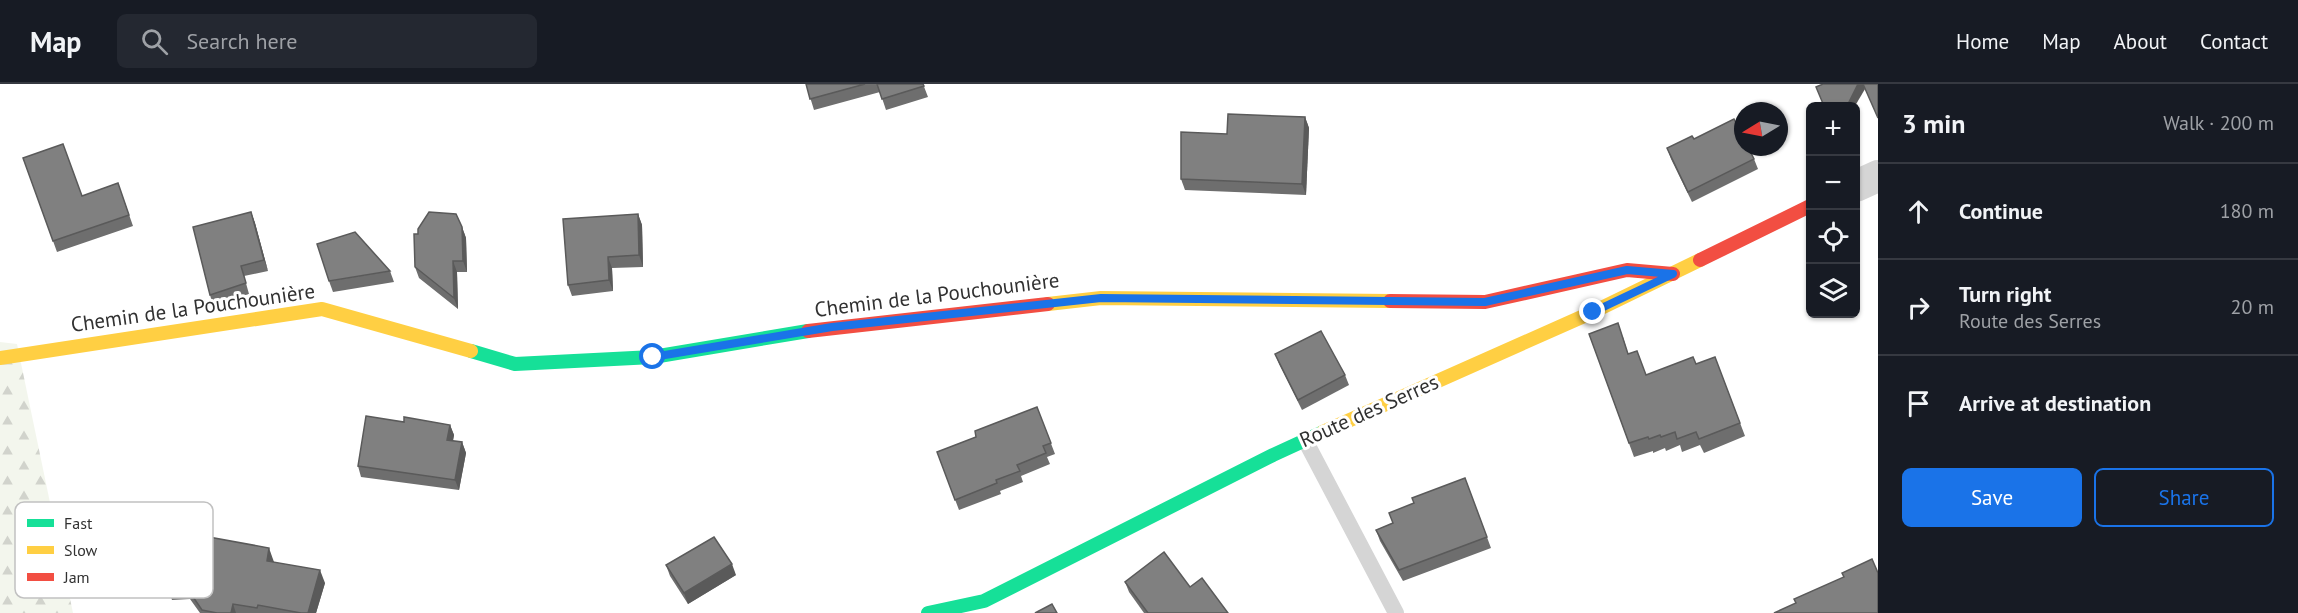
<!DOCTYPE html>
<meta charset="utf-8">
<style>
:root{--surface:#171b24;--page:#242831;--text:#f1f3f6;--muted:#9ea1a6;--line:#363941;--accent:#1a73e8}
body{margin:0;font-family:"PT Sans",sans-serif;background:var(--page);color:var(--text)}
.controls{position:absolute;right:18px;top:18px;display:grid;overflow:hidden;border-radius:9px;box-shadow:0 2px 4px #0004}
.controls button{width:54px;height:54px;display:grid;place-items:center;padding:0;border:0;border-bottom:2px solid var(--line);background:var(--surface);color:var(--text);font:30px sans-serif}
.compass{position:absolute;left:1734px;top:18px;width:54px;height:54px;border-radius:50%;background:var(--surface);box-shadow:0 2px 4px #0004;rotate:260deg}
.stop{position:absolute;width:18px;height:18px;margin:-14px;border:4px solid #1a73e8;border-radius:50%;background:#fff}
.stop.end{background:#1a73e8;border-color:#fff;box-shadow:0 2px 6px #0008}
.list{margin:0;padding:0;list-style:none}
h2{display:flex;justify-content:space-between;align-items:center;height:78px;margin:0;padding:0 24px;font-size:26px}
h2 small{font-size:20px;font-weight:400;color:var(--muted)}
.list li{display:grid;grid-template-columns:39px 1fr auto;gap:18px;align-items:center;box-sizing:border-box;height:96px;padding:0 24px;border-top:2px solid var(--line)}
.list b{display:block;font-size:22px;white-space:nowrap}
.list p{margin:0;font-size:20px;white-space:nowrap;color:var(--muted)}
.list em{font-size:20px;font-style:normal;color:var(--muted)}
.actions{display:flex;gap:12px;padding:18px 24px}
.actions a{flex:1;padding:14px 0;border:2px solid var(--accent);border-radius:9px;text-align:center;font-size:21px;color:var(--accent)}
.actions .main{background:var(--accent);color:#fff}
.icon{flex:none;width:33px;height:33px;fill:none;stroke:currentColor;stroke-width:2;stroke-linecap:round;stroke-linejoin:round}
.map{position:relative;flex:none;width:1878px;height:529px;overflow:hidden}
header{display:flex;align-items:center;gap:36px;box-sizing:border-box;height:84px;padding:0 30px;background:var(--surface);border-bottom:2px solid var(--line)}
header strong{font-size:28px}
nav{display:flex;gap:33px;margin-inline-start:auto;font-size:21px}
.search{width:420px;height:54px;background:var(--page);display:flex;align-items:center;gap:15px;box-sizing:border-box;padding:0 21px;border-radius:9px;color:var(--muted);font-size:22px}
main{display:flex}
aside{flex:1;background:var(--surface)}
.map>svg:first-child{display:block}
.forest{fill:url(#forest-firs)}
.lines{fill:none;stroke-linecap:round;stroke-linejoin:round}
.lane{stroke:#d5d5d5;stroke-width:16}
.street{stroke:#d5d5d5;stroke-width:32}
.fast{stroke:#16e098;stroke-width:14}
.slow{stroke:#ffcf43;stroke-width:14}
.jam{stroke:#f24e42;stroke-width:14}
.wall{fill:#6e6e6e}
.shaded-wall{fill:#5a5a5a}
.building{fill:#808080;stroke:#5a5a5a;stroke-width:1.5}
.route{stroke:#1a73e8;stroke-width:8}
.labels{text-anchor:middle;stroke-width:6;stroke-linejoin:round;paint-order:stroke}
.street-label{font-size:21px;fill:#313131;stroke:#fff}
.key{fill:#fff;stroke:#c1c1c1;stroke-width:1.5}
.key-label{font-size:16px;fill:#313131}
</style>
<header>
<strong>Map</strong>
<div class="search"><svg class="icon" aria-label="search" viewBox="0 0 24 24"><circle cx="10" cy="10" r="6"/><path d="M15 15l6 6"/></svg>Search here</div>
<nav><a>Home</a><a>Map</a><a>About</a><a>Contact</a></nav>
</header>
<main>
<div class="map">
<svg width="1878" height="529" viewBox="0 0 1878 529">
<defs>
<pattern id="forest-firs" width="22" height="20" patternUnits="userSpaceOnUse" patternTransform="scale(1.5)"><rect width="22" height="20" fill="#f3f6ed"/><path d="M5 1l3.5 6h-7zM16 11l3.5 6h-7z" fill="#d1d3cc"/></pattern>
</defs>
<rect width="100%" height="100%" fill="#fff"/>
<path class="forest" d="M 0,258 L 17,260 L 73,529 L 0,529 Z"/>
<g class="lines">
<path class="lane" d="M 1305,356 L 1396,529"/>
<path class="street" d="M 1856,102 L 1878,92"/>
<g class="fast">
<path d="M 471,267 L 515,280 L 653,273 L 808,247"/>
<path d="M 928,529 L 984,517 L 1273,371 L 1323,348"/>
</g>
<g class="slow">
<path d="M 1048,220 L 1101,214 L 1390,217"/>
<path d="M 0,274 L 322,225 L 471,267"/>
<path d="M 1323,348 L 1593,228 L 1700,176"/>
</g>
<g class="jam">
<path d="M 1700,176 L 1810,122"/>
<path d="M 1390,217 L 1485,218 L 1627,186 L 1673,190"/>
<path d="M 808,247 L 1048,220"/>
</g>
</g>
<g class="wall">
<path d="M 806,0 L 923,0 L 928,13 L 886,26 L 880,8 L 814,26 Z"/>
<path d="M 1305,33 L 1309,44 L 1306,111 L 1185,106 L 1181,95 L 1227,50 Z"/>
<path d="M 1694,55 L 1754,75 L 1758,85 L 1692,118 L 1671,75 L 1667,64 Z"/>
<path d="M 23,74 L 82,112 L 118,99 L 133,142 L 57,168 Z"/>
<path d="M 251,128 L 255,139 L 268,187 L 244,192 L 249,210 L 213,221 L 210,211 Z"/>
<path d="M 638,130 L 642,141 L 643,183 L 612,184 L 613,207 L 572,212 L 568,201 Z"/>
<path d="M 462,143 L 466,154 L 467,188 L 457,188 L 458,225 L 419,194 L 415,183 Z"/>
<path d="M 390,187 L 394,198 L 333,208 L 329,197 Z"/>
<path d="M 1589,250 L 1623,253 L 1628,270 L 1646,291 L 1696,280 L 1715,273 L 1745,352 L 1704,369 L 1700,361 L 1682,368 L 1680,361 L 1666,367 L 1665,364 L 1653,369 L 1653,367 L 1634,373 Z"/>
<path d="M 1275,270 L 1345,291 L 1349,301 L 1302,326 L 1279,280 Z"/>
<path d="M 1037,323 L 1055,370 L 1047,373 L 1050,380 L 1021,392 L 1023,398 L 1000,407 L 1001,410 L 959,426 L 937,368 L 976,353 Z"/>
<path d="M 450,341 L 454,351 L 453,357 L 462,358 L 466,369 L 459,406 L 361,393 L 358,382 Z"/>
<path d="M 1465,394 L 1491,464 L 1403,497 L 1380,457 L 1376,446 L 1393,439 L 1414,420 Z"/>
<path d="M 210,454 L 274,478 L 325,499 L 316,529 L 200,529 L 190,515 L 172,516 L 167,502 Z"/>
<path d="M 666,481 L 736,491 L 688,520 L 670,492 Z"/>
<path d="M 1125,498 L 1190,503 L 1228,529 L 1144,529 L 1129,508 Z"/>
</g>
<g class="shaded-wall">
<path d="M 1858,0 L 1863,0 L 1865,5 L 1855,22 L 1847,22 Z"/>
<path d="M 1305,33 L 1309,44 L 1306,111 L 1302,100 Z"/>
<path d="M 251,128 L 255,139 L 268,187 L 264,176 Z"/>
<path d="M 638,130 L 642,141 L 643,183 L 639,171 Z"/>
<path d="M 462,143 L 466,154 L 467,188 L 463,177 Z"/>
<path d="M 608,173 L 612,184 L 613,207 L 609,196 Z"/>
<path d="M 453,177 L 457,188 L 458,225 L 454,214 Z"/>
<path d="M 450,341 L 454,351 L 451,366 L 447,356 Z"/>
<path d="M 462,358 L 466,369 L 459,406 L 455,396 Z"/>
<path d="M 269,464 L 274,478 L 272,491 L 267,477 Z"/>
<path d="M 732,480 L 736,491 L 688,520 L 684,509 Z"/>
<path d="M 320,486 L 325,499 L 316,529 L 308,529 Z"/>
<path d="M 233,520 L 236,529 L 231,529 Z"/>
</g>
<g class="building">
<path d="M 806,0 L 865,0 L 810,15 Z"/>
<path d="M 877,0 L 923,0 L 924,2 L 882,15 Z"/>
<path d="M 1823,0 L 1858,0 L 1847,22 L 1824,22 L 1816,3 Z"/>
<path d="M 1863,0 L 1878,0 L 1878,34 Z"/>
<path d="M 1228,30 L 1305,33 L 1302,100 L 1181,95 L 1181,48 L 1227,50 Z"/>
<path d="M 1734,35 L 1743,52 L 1743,63 L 1748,63 L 1754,75 L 1688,108 L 1667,64 L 1692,52 L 1694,55 Z"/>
<path d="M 63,60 L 82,112 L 118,99 L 129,131 L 53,157 L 23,74 Z"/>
<path d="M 251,128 L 264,176 L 241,182 L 246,199 L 210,211 L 193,143 Z"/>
<path d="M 429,128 L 456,130 L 462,143 L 463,177 L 453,177 L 454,214 L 415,183 L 414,150 L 418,150 L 418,145 Z"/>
<path d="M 638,130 L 639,171 L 608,173 L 609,196 L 568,201 L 563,135 Z"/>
<path d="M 355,148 L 390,187 L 329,197 L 317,160 Z"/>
<path d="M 1618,239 L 1628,270 L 1637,267 L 1646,291 L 1693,273 L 1696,280 L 1715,273 L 1740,339 L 1699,355 L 1696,348 L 1677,355 L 1675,348 L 1661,353 L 1660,351 L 1649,355 L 1648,353 L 1629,359 L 1589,250 Z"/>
<path d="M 1321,247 L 1345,291 L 1298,316 L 1275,270 Z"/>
<path d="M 1037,323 L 1051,359 L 1043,362 L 1046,369 L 1017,381 L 1020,387 L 996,396 L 997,399 L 955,416 L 937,368 L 976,353 L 975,347 Z"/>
<path d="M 366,332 L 404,338 L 404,333 L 450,341 L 447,356 L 462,358 L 455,396 L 358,382 Z"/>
<path d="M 1465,394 L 1487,453 L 1399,486 L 1376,446 L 1393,439 L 1389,429 L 1414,419 L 1412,414 Z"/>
<path d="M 167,450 L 208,450 L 209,453 L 269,464 L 267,477 L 320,486 L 308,529 L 301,529 L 258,521 L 257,524 L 233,520 L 231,529 L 217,529 L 202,526 L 185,501 L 167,502 Z"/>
<path d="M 714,453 L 732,480 L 684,509 L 666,481 Z"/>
<path d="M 1164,468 L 1190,503 L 1202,494 L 1228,529 L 1148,529 L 1125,498 Z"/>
<path d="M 1872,475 L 1878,489 L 1878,529 L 1774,529 L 1796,519 L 1794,515 L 1844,493 L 1842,489 Z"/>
<path d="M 1052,520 L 1057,529 L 1035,529 Z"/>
</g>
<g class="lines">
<path class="route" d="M 653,273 L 832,243 L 1101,214 L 1485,218 L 1627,186 L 1673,190 L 1593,228"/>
</g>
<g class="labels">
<g class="street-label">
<text transform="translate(937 211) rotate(-7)" y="7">Chemin de la Pouchounière</text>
<text transform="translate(193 224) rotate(-8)" y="7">Chemin de la Pouchounière</text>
<text transform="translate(1369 327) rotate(-24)" y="7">Route des Serres</text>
</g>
</g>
<rect x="15" y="418" width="198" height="96" rx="9" class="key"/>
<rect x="27" y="435" width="27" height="8" fill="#16e098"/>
<rect x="27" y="462" width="27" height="8" fill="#ffcf43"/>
<rect x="27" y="489" width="27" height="8" fill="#f24e42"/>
<g class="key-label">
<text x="64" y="445">Fast</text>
<text x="64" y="472">Slow</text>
<text x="64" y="499">Jam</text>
</g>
</svg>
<div class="controls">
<button>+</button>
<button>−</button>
<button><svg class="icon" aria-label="locate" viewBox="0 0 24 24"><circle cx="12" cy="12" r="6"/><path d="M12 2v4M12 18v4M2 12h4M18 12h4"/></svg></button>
<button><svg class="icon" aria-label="layers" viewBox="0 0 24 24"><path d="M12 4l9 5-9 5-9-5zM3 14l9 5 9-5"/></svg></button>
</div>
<svg class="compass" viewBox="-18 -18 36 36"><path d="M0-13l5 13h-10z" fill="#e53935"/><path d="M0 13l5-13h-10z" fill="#9ea1a6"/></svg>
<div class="stop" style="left:653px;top:273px"></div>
<div class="stop end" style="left:1593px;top:228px"></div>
</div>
<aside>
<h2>3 min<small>Walk · 200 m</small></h2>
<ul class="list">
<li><svg class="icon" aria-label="ahead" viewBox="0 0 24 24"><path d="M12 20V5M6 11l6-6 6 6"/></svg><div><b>Continue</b></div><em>180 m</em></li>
<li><svg class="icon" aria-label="right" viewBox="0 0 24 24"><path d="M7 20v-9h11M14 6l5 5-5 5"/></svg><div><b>Turn right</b><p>Route des Serres</p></div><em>20 m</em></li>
<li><svg class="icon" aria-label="arrive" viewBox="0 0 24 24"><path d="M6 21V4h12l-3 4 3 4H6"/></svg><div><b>Arrive at destination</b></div></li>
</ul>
<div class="actions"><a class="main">Save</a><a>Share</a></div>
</aside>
</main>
